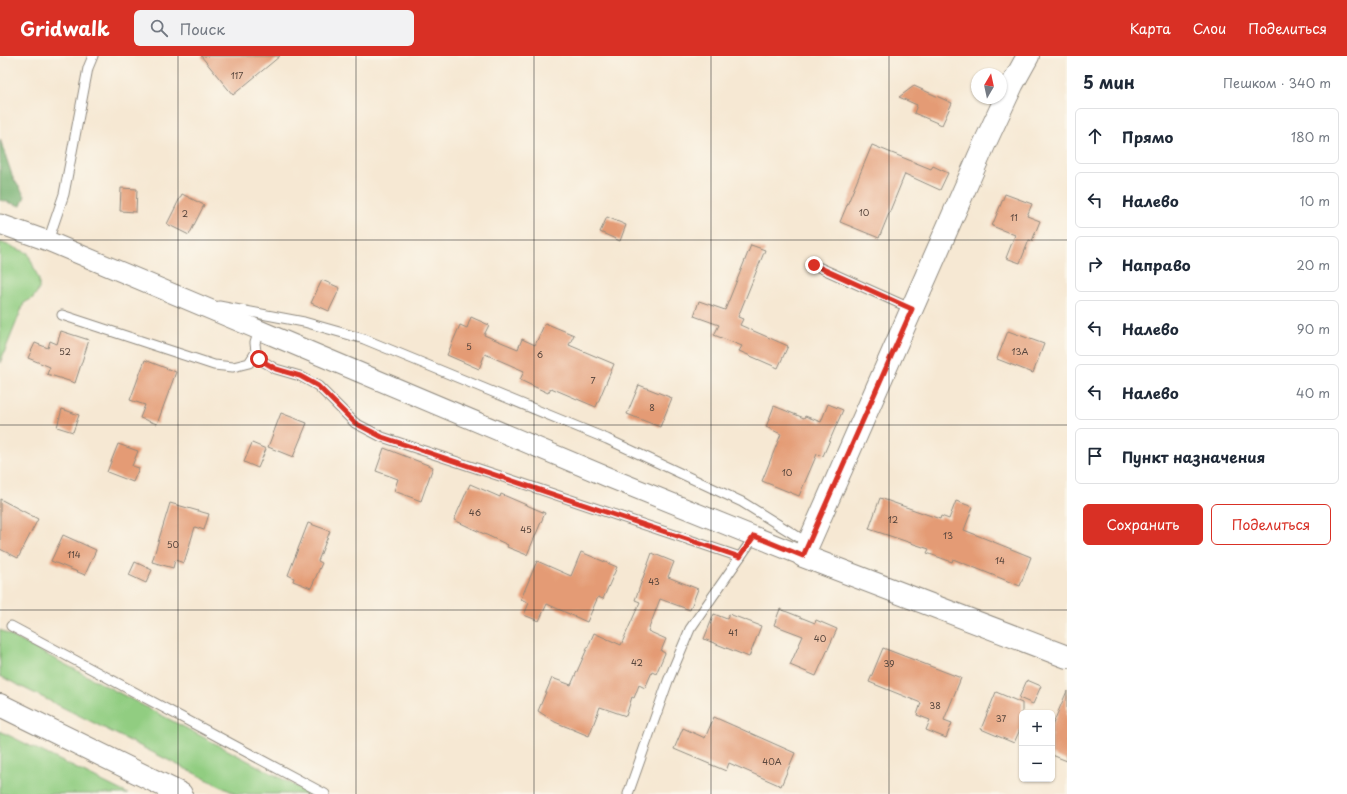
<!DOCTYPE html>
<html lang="ru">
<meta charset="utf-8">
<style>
:root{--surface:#fff;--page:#f2f2f3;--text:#1f2937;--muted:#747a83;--line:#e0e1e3;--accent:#d93025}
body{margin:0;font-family:"Playpen Sans",sans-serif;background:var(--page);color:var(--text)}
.controls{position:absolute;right:12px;bottom:12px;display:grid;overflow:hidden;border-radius:6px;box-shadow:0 1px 3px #0004}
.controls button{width:36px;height:36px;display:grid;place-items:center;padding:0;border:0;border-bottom:1px solid var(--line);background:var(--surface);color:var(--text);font:20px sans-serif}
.compass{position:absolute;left:971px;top:12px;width:36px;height:36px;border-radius:50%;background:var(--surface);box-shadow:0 1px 3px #0004;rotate:9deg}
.stop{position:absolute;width:12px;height:12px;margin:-9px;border:3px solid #d93025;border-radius:50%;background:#fff}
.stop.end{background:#d93025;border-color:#fff;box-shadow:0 1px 4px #0008}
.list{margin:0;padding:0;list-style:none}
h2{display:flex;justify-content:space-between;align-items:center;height:52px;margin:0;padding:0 16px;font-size:17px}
h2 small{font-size:13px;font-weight:400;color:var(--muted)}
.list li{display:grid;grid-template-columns:26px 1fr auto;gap:12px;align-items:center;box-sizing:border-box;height:56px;margin:0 8px 8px;padding:0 8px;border:1px solid var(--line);border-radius:6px}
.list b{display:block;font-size:15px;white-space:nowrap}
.list em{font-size:13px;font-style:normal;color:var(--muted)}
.actions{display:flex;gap:8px;padding:12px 16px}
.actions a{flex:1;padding:9px 0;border:1px solid var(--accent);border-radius:6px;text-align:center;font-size:14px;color:var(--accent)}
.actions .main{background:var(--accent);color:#fff}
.icon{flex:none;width:22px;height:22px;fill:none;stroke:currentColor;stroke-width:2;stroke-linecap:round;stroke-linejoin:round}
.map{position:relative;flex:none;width:1067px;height:738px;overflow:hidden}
header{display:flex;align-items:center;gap:24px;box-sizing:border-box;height:56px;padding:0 20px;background:var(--accent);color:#fff}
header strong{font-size:19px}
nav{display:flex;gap:22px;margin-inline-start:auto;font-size:14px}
.search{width:280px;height:36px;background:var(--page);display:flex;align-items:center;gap:10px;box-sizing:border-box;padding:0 14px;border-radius:6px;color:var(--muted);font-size:15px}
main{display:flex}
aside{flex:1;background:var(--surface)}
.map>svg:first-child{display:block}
.green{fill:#91cd81;stroke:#5e7c56}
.forest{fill:#74b06f;stroke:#506e4d}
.building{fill:#e49b75}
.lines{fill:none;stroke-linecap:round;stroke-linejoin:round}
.service-casing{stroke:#908a7f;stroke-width:11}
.minor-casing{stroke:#908a7f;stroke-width:21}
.tertiary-casing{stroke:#908a7f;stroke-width:24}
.secondary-casing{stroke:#908a7f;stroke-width:24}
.service{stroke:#fff;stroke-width:9}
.minor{stroke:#fff;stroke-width:19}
.tertiary{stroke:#fff;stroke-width:22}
.secondary{stroke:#fff;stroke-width:22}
.route{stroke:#d93025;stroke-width:5}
.grid{fill:none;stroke:#2b2b2b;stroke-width:1;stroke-opacity:0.55}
.labels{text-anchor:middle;stroke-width:3.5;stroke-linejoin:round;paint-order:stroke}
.number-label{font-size:9px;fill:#59473e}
</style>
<header>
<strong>Gridwalk</strong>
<div class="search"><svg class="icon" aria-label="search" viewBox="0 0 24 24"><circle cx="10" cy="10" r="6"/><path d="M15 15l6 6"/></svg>Поиск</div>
<nav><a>Карта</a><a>Слои</a><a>Поделиться</a></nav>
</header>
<main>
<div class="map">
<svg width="1067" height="738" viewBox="0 0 1067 738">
<rect width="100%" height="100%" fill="#fbf7ec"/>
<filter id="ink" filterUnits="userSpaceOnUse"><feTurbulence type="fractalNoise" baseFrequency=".025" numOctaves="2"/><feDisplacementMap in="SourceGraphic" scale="8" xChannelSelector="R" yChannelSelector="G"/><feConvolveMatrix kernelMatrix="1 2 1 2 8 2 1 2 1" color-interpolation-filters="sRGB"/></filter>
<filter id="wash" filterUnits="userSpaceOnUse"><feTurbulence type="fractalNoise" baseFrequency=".012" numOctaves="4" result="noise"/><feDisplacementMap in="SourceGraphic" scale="16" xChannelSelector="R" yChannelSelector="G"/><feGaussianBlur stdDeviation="0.9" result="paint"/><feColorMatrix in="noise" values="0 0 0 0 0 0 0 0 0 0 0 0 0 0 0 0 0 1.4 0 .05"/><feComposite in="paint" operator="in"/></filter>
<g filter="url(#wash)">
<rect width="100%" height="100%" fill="#f6e8d3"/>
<g class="green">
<path d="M 0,186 L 28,197 L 39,224 L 39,233 L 33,242 L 24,247 L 0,307 Z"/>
<path d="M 0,574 L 311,738 L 236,738 L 0,620 Z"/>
<path d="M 0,675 L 128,738 L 0,738 Z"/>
</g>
<path class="forest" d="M 0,83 L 13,122 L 25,140 L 21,150 L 0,144 Z"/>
<g id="blocks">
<g class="building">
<path d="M 201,0 L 280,0 L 233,39 Z"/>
<path d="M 914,30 L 952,47 L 942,69 L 914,57 L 917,49 L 899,41 Z"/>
<path d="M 872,89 L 931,113 L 933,110 L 948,117 L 940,134 L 905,118 L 879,182 L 840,166 Z"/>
<path d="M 121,132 L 137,133 L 136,156 L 120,155 Z"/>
<path d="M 182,138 L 204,149 L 189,179 L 167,168 Z"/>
<path d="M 1005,138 L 1032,148 L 1027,160 L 1040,165 L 1032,185 L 1029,184 L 1020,207 L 1006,202 L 1015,179 L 992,170 Z"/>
<path d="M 607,161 L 626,169 L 620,185 L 600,176 Z"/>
<path d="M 751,189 L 765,194 L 738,261 L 743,263 L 740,269 L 788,290 L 778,312 L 739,295 L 742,290 L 714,279 L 719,269 L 694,260 L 699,245 L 725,254 Z"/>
<path d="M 322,224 L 340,232 L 329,255 L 311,247 Z"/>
<path d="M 471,261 L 489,269 L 484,279 L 518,293 L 522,283 L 535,289 L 545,267 L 574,279 L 569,289 L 614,308 L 596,351 L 551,332 L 548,337 L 520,324 L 524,315 L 485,298 L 479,313 L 447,299 L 460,269 L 467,272 Z"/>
<path d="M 61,275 L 89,284 L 75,327 L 47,318 L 50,311 L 28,302 L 35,287 L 48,292 L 50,285 L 57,288 Z"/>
<path d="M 1008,275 L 1044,288 L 1033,317 L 997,303 Z"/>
<path d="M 145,304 L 176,316 L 157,368 L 140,362 L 145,349 L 130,344 Z"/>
<path d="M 639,329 L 672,342 L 660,371 L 627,358 Z"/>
<path d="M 828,348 L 843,354 L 823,400 L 817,398 L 799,440 L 762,425 L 781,378 L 766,371 L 774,350 L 804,362 L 805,360 L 821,366 Z"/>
<path d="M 62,353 L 79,359 L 73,376 L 57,371 Z"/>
<path d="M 281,357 L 307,367 L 293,401 L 268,391 Z"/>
<path d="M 252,387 L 266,393 L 258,412 L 244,406 Z"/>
<path d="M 118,388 L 138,395 L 132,410 L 139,412 L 133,426 L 107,416 Z"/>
<path d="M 384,392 L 433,411 L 421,445 L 394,435 L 398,423 L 376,415 Z"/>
<path d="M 470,428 L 500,441 L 501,438 L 545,457 L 527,499 L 507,491 L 508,489 L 454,464 Z"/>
<path d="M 880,442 L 940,463 L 941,460 L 949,463 L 956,445 L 973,451 L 964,474 L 1031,501 L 1020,530 L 953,503 L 952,506 L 927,497 L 929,493 L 869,473 Z"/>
<path d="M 0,443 L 38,463 L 18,502 L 0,493 Z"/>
<path d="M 170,447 L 209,458 L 204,474 L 195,471 L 184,507 L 175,504 L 173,512 L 152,506 Z"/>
<path d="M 308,467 L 330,475 L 318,505 L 322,507 L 311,532 L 293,525 L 294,522 L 288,519 Z"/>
<path d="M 63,479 L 96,494 L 85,519 L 51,505 Z"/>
<path d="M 581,496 L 617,511 L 603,543 L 598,541 L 587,566 L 547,548 L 539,565 L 524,559 L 529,547 L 521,543 L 537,505 L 571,520 Z"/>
<path d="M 652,497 L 674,506 L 668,521 L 698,533 L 690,554 L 660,543 L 648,575 L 666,583 L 661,595 L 665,597 L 656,618 L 652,616 L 645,632 L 639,629 L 634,642 L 632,641 L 626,660 L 600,651 L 589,680 L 555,666 L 538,655 L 552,622 L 571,629 L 594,577 L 621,589 L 640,546 L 635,544 Z"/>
<path d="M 135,506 L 152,514 L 146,527 L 129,519 Z"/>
<path d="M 780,553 L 815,567 L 816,564 L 837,573 L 816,620 L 790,609 L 803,580 L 774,569 Z"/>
<path d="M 714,558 L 727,563 L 729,558 L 761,570 L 749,601 L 704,583 Z"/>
<path d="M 883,592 L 961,622 L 944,664 L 952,667 L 946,682 L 926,674 L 930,664 L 917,659 L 921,647 L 869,626 Z"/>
<path d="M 1027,624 L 1041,630 L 1033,648 L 1019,642 Z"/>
<path d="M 1067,635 L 1067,705 L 1052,699 L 1052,670 Z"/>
<path d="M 996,636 L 1022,647 L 1022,669 L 1014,687 L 981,673 Z"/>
<path d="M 714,661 L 795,697 L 781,730 L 729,707 L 726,715 L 674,693 L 683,672 L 705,682 Z"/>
</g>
</g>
</g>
<g filter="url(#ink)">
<use href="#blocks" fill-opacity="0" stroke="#908a7f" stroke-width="1"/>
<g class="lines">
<g class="service-casing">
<g id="service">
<path d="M 48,185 L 64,138 L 88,12 L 93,0"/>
<path d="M 814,209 L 912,253"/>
<path d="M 219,250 L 304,266 L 364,283 L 607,383 L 742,446 L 808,487"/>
<path d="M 62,259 L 214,309 L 233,311 L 249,307 L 256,296"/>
<path d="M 259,274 L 255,287 L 256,296 L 259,303 L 276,313 L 300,320 L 318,330 L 355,367 L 382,381 L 503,421 L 740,501"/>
<path d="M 11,570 L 325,738"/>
<path d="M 628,738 L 668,625 L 690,573 L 754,481"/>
</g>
</g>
<g class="minor-casing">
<path id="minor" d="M 0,168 L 48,185 L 610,422 L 803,500"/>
</g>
<g class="tertiary-casing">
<path id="tertiary" d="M 1028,0 L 1012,29 L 984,89 L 803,500 L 1067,601"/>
</g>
<g class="secondary-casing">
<path id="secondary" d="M 0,649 L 181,738"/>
</g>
<use href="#service" class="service"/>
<use href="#minor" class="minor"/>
<use href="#tertiary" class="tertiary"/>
<use href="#secondary" class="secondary"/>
</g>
</g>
<g class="lines" filter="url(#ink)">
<path class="route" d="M 259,303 L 276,313 L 300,320 L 318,330 L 355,367 L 382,381 L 740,501 L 754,480 L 803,500 L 912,253 L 814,209"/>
</g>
<path class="grid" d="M 178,0 L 178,738M 356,0 L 356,738M 534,0 L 534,738M 711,0 L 711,738M 889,0 L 889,738M 0,184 L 1067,184M 0,369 L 1067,369M 0,554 L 1067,554"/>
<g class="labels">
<g class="number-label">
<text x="237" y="23">117</text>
<text x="864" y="160">10</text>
<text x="185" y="161">2</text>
<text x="1014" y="165">11</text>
<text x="469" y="294">5</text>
<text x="65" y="299">52</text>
<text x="1020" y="299">13А</text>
<text x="540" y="302">6</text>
<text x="593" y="328">7</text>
<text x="652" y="355">8</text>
<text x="787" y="420">10</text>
<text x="475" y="460">46</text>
<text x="893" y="467">12</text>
<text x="526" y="477">45</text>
<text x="948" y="483">13</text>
<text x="173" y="492">50</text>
<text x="74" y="502">114</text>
<text x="1000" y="508">14</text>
<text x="654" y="529">43</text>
<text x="733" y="580">41</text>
<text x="820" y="586">40</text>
<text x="637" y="610">42</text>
<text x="889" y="611">39</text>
<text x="935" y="653">38</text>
<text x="1001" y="666">37</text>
<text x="772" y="709">40А</text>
</g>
</g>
</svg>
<div class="controls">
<button>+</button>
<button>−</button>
</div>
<svg class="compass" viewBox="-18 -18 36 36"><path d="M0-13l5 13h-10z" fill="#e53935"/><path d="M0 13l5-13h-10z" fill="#747a83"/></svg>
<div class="stop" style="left:259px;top:303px"></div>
<div class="stop end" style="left:814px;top:209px"></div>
</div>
<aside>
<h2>5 мин<small>Пешком · 340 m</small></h2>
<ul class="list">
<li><svg class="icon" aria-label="ahead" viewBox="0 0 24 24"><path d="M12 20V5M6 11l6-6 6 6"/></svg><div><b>Прямо</b></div><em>180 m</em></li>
<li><svg class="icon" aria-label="left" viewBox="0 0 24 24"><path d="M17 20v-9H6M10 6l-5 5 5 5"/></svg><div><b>Налево</b></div><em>10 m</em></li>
<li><svg class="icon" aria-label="right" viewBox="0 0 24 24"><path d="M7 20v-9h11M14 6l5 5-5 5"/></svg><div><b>Направо</b></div><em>20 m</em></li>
<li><svg class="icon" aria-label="left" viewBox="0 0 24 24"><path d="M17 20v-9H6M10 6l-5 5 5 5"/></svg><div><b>Налево</b></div><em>90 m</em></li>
<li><svg class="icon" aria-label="left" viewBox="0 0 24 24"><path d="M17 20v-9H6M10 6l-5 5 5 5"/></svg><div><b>Налево</b></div><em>40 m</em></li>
<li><svg class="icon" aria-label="arrive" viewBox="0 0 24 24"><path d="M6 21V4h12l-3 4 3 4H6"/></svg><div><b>Пункт назначения</b></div></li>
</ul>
<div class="actions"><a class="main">Сохранить</a><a>Поделиться</a></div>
</aside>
</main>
